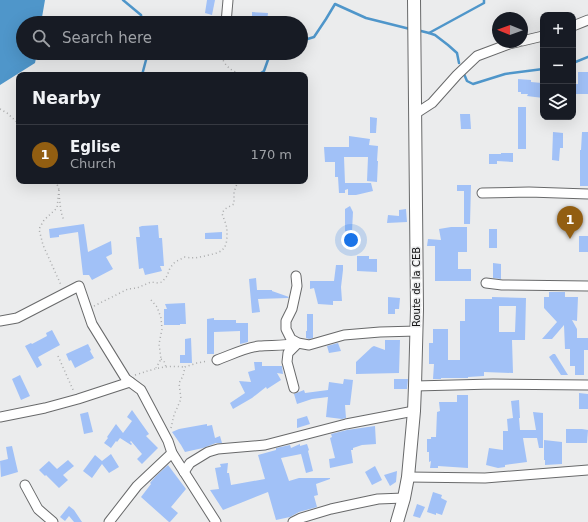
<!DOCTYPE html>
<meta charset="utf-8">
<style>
:root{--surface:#171b24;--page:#20242c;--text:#f1f3f6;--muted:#9ea1a6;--line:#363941;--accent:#925e11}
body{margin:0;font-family:"DejaVu Sans",sans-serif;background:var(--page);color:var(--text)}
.controls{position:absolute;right:12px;top:12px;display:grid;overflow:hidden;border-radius:8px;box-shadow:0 4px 16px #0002}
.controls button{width:36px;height:36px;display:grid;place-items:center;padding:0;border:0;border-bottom:1px solid var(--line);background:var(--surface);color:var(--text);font:20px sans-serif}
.compass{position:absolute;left:492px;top:12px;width:36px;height:36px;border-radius:50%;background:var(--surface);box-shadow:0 4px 16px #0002;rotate:271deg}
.you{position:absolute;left:351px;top:240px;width:14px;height:14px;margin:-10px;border:3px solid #fff;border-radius:50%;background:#1a73e8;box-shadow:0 0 0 6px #1a73e833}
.badge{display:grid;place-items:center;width:26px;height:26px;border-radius:50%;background:var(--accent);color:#fff;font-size:13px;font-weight:700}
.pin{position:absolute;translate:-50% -33px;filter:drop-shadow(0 1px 2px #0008)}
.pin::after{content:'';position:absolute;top:21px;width:14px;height:12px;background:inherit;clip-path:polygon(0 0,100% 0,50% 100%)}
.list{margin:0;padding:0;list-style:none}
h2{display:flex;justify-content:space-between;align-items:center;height:52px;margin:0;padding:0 16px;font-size:17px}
h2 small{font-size:13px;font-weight:400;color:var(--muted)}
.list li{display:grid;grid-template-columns:26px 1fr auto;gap:12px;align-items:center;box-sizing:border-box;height:60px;padding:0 16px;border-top:1px solid var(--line)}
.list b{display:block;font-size:15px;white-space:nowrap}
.list p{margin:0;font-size:13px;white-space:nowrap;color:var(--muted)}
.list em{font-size:13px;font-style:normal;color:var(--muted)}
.icon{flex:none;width:22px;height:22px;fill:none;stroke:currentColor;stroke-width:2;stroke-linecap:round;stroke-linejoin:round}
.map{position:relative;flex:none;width:588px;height:522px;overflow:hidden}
.search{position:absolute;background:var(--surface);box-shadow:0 4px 16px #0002;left:16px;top:16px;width:292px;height:44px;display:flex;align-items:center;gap:10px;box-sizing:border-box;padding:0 14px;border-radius:22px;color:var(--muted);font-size:15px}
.panel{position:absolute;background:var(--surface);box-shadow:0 4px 16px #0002;left:16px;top:72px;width:292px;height:112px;border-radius:8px}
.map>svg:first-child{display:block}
.water{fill:#4f96ca}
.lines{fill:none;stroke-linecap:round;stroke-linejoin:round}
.stream{stroke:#4f96ca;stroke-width:2.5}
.building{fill:#a1c1f7;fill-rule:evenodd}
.minor-casing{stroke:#68696a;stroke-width:11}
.major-casing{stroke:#68696a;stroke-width:14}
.path{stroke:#aaabac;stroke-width:1.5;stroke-dasharray:1 3;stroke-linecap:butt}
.minor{stroke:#fff;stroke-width:9}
.major{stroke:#fff;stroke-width:12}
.labels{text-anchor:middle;stroke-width:3;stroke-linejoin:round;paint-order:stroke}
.street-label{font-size:10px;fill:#131314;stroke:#ebeced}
</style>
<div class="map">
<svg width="588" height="522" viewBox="0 0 588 522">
<rect width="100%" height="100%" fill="#ebeced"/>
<path class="water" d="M 0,0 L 45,0 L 41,23 L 23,23 L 23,53 L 37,53 L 35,63 L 0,85 Z"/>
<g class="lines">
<g class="stream">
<path d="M 123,0 L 141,15 L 142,23"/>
<path d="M 417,30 L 429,33 L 484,3 L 484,0"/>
<path d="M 429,33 L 435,35 L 448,45 L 457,53 L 459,63"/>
<path d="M 301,41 L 314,37 L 326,19 L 335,4 L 366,18 L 410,29"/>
<path d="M 573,63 L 588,57"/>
<path d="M 464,74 L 467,81 L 473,84 L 505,74 L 543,69"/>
<path d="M 142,75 L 146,60 L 145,53"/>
<path d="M 258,75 L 264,71 L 269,57 L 277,53"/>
</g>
</g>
<g class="building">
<path d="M 207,0 L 215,0 L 212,15 L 205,13 Z"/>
<path d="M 252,12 L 268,13 L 267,21 L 252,20 Z"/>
<path d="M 578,72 L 588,72 L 588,94 L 573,94 L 573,84 L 578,84 Z"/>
<path d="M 518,79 L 531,80 L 531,82 L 542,83 L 542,84 L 543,84 L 543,98 L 527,96 L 528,94 L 521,94 L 521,92 L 518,92 Z"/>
<rect x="518" y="107" width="8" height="42"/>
<path d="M 460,114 L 470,114 L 471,129 L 461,129 Z"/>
<path d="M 370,117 L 377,118 L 376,133 L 370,133 Z"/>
<path d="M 553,132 L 563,133 L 563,148 L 560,148 L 559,161 L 552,160 Z"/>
<path d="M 582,132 L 588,132 L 588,186 L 580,186 L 580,150 L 581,150 Z"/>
<path d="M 349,136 L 370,139 L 369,145 L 378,146 L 377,161 L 378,161 L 377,182 L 367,181 L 368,157 L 344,157 L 345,183 L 371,183 L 373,191 L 356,195 L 348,195 L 348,189 L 345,190 L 345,193 L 339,193 L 338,177 L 335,177 L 335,162 L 325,162 L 324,147 L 349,147 Z"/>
<path d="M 501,153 L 513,153 L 513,162 L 497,161 L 497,164 L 489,164 L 489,154 L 501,154 Z"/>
<path d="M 457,185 L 471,185 L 470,224 L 464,224 L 464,191 L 457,191 Z"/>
<path d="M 350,206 L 353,212 L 352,231 L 345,231 L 345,209 Z"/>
<path d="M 406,209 L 407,222 L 387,223 L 388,215 L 399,216 L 399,210 Z"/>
<path d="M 84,224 L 88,252 L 111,241 L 112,254 L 106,257 L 113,269 L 92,280 L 89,275 L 83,275 L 78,232 L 59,235 L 59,237 L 50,238 L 49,229 Z"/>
<path d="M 158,225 L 159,238 L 162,238 L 164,266 L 160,266 L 162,271 L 145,275 L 143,268 L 139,269 L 136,237 L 140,237 L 139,227 L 142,226 Z"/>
<path d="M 451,227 L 467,227 L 467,252 L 458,252 L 458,269 L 471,269 L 471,281 L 435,281 L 435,246 L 427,246 L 428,239 L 441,240 L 439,229 Z"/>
<rect x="489" y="229" width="8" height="19"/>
<path d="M 222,232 L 222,239 L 205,239 L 205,233 Z"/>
<rect x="579" y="236" width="9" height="16"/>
<path d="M 357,256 L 369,256 L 369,259 L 377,259 L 377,272 L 357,271 Z"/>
<path d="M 493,263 L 501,264 L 501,279 L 493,278 Z"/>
<path d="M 336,265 L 343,265 L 343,270 L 341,287 L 342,301 L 333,301 L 333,305 L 318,304 L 314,288 L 310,289 L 310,281 L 334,281 Z"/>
<path d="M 256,278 L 257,290 L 272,290 L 272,291 L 289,297 L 288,298 L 258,299 L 260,312 L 252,313 L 249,279 Z"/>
<path d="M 549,292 L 565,292 L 565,297 L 578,297 L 577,321 L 572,320 L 577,329 L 577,338 L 588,338 L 588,350 L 584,350 L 584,375 L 575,375 L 575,366 L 570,366 L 570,349 L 565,349 L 564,325 L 552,339 L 542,339 L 557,322 L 544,308 L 544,297 L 549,297 Z"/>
<path d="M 388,297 L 400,298 L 399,309 L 395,309 L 395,314 L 388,314 Z"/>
<path d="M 492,297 L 526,298 L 525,340 L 512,340 L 513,373 L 484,372 L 484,376 L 468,377 L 468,378 L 441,378 L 441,379 L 433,379 L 434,364 L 429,364 L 429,343 L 433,343 L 433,329 L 448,329 L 448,360 L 460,360 L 460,321 L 465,321 L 465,299 L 492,299 ZM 499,306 L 516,306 L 515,332 L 499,332 Z"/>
<path d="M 185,303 L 186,324 L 180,324 L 180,325 L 164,325 L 164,309 L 167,309 L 165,304 Z"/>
<path d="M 307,314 L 313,314 L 313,338 L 309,339 L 306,338 L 306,331 L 307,331 Z"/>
<path d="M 214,318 L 214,320 L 236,320 L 236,323 L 248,323 L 248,342 L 240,344 L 240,331 L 214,332 L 214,354 L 207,354 L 207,319 Z"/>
<path d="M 52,330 L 60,345 L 38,357 L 42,365 L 37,368 L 25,346 L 31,343 L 32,344 L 47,336 L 46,333 Z"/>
<path d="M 191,338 L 192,363 L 180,363 L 180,355 L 185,355 L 185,339 Z"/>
<path d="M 385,340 L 400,340 L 399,373 L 356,374 L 356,362 L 372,347 L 374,346 L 385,350 Z"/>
<path d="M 338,343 L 341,351 L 329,353 L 327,346 Z"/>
<path d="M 88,344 L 91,350 L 90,351 L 94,358 L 75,368 L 71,360 L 69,361 L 66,354 Z"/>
<path d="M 553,354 L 555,354 L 568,375 L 561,375 L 549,357 Z"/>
<path d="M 254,362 L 262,362 L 262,366 L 282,366 L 283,374 L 277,373 L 281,380 L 267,389 L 266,387 L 252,398 L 233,409 L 230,403 L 245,393 L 239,381 L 251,382 L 248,372 L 255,370 Z"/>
<path d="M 20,375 L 30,396 L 21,400 L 12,379 Z"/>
<path d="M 344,379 L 353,380 L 350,405 L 345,405 L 346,418 L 342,419 L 326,417 L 328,397 L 312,399 L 297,404 L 294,394 L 304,390 L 305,393 L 328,390 L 329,382 L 343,384 Z"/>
<path d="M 394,379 L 408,379 L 407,389 L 394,389 Z"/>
<path d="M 579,393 L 588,394 L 588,409 L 579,409 Z"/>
<path d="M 457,395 L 468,395 L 468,468 L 438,466 L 438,468 L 430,468 L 431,461 L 429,462 L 429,452 L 427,452 L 427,439 L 431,439 L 431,437 L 436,437 L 437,412 L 440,411 L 439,402 L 457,402 Z"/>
<path d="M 519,400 L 520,418 L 519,418 L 520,430 L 536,430 L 533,412 L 543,413 L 543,448 L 539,448 L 537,438 L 523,438 L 527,462 L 505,465 L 505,467 L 498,468 L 486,465 L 489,448 L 503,450 L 503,431 L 508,431 L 507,419 L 513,418 L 511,401 Z"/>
<path d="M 132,410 L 149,434 L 146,436 L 158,448 L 142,464 L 137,459 L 142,454 L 131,441 L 130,442 L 132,444 L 131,445 L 120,438 L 117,442 L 116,441 L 111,448 L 104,443 L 108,438 L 107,437 L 116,424 L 123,433 L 132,421 L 127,417 Z"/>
<path d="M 88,412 L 93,432 L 84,434 L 80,414 Z"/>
<path d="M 307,416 L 310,424 L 297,428 L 297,419 Z"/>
<path d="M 207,424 L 207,426 L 212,425 L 215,438 L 220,436 L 222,443 L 216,443 L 203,448 L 185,452 L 181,445 L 172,432 L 179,429 Z"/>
<path d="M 375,426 L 376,444 L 362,445 L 353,448 L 353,450 L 351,450 L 353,463 L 330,468 L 329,459 L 335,458 L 330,438 L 332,437 L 331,434 L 347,430 Z"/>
<path d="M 566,429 L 582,429 L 588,430 L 587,443 L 566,443 Z"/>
<path d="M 544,440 L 562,442 L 562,464 L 545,465 L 545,460 L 544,460 Z"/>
<path d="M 300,444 L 300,446 L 307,444 L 309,450 L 308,451 L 313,471 L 306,473 L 301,454 L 281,458 L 289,481 L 299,478 L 330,478 L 330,479 L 316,484 L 318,495 L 314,496 L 317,507 L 299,512 L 290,517 L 276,520 L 268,492 L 223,510 L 210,490 L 219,489 L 215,468 L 221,467 L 220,464 L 228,463 L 227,473 L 229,473 L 231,485 L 265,479 L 258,455 L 276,450 L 276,448 L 290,445 L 291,448 Z"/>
<path d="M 12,446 L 18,472 L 1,477 L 0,461 L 8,459 L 6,447 Z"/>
<path d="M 111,454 L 119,467 L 109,473 L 102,464 L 92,478 L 83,471 L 95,455 L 102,461 Z"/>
<path d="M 68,460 L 74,466 L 63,475 L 68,480 L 59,488 L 46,475 L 45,476 L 39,470 L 49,461 L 57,469 Z"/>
<path d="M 168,465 L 186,489 L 171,507 L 178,513 L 170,522 L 169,522 L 141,497 L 151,484 L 150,483 L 156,476 Z"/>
<path d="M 375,466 L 382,480 L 372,485 L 365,472 Z"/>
<path d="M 397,471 L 396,482 L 390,486 L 384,475 Z"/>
<path d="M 433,492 L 442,495 L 441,498 L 447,501 L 442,515 L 436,513 L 436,515 L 427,512 Z"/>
<path d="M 417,504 L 425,507 L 420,518 L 413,516 Z"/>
<path d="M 69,506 L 74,510 L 82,522 L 74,522 L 69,516 L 65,521 L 60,517 Z"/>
</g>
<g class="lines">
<g class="minor-casing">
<g id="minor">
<path d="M 226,23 L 228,0"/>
<path d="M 573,26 L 588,20"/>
<path d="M 522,41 L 543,36"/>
<path d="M 415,114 L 432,103 L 457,75 L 477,56 L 509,44 L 518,42"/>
<path d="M 482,193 L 529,192 L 588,194"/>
<path d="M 296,276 L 297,286 L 292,309 L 286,321 L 286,329 L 291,339 L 298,343 L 309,345 L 344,335 L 380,332 L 417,331"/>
<path d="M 486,283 L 502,285 L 588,286"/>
<path d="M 0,321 L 17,318 L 79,286 L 92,324 L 126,379 L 141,390 L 168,441 L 172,453 L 216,522"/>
<path d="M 217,360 C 231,355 244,348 259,346 C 272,345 285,346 298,343 L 288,353 L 287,362 L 294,388"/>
<path d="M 415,386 L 493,384 L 588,385"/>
<path d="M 0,417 L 45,408 L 78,399 L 130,382"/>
<path d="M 184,472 L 190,463 L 208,452 L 218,449 L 265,445 L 346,424 L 414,411"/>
<path d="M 408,477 L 485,478 L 588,470"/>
<path d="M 25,485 L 38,509 L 53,522"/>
<path d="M 109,522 L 137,486 L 172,453"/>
<path d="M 293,522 L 301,518 L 331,509 L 378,499 L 404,498"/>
</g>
</g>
<g class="major-casing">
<path id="major" d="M 397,522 L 404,498 L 408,477 L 414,411 L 415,386 L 417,309 L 414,0"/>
</g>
<g class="path">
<path d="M 220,53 C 225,67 231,72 246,75"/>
<path d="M 0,109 L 7,113 L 19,124"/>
<path d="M 56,181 L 59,190"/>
<path d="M 59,190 L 57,208 L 44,220 L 39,229 L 43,245 L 61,285"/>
<path d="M 59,194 L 61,212 L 64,221"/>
<path d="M 151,300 L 157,307 L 161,318 L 162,329 L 159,344 L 161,359 L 156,368"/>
<path d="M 94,306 L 128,289 L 137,288 L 151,282 L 158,283 L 162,282 L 167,276 L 170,268 L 175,262 L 185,257 C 195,259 200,257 209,255 C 223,252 227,249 227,234 C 227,231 227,228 226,225 C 225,221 223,217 222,213 L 225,209 L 234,204 L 234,192 L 238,181"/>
<path d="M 58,356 L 74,392"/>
<path d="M 161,359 L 164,361 L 166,367"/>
<path d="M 135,375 C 154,369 164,365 184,367"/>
<path d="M 171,428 L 174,415 L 181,399 L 179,383 L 183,376 L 185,367 L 197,363 L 208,361"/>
</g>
<use href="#minor" class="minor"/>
<use href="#major" class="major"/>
</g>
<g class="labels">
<g class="street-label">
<text transform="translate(416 287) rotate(-90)" y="4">Route de la CEB</text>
</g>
</g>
</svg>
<div class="controls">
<button>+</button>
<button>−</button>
<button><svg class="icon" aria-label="layers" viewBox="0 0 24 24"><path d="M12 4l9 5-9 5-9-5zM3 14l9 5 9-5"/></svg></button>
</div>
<svg class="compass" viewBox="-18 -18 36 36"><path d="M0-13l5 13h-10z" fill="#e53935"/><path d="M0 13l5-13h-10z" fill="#9ea1a6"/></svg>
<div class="you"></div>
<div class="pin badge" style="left:570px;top:239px">1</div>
<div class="search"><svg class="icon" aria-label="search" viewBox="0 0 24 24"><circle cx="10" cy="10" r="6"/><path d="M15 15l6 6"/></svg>Search here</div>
<section class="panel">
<h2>Nearby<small></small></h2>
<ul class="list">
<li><span class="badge">1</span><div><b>Eglise</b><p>Church</p></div><em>170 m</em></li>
</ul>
</section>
</div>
